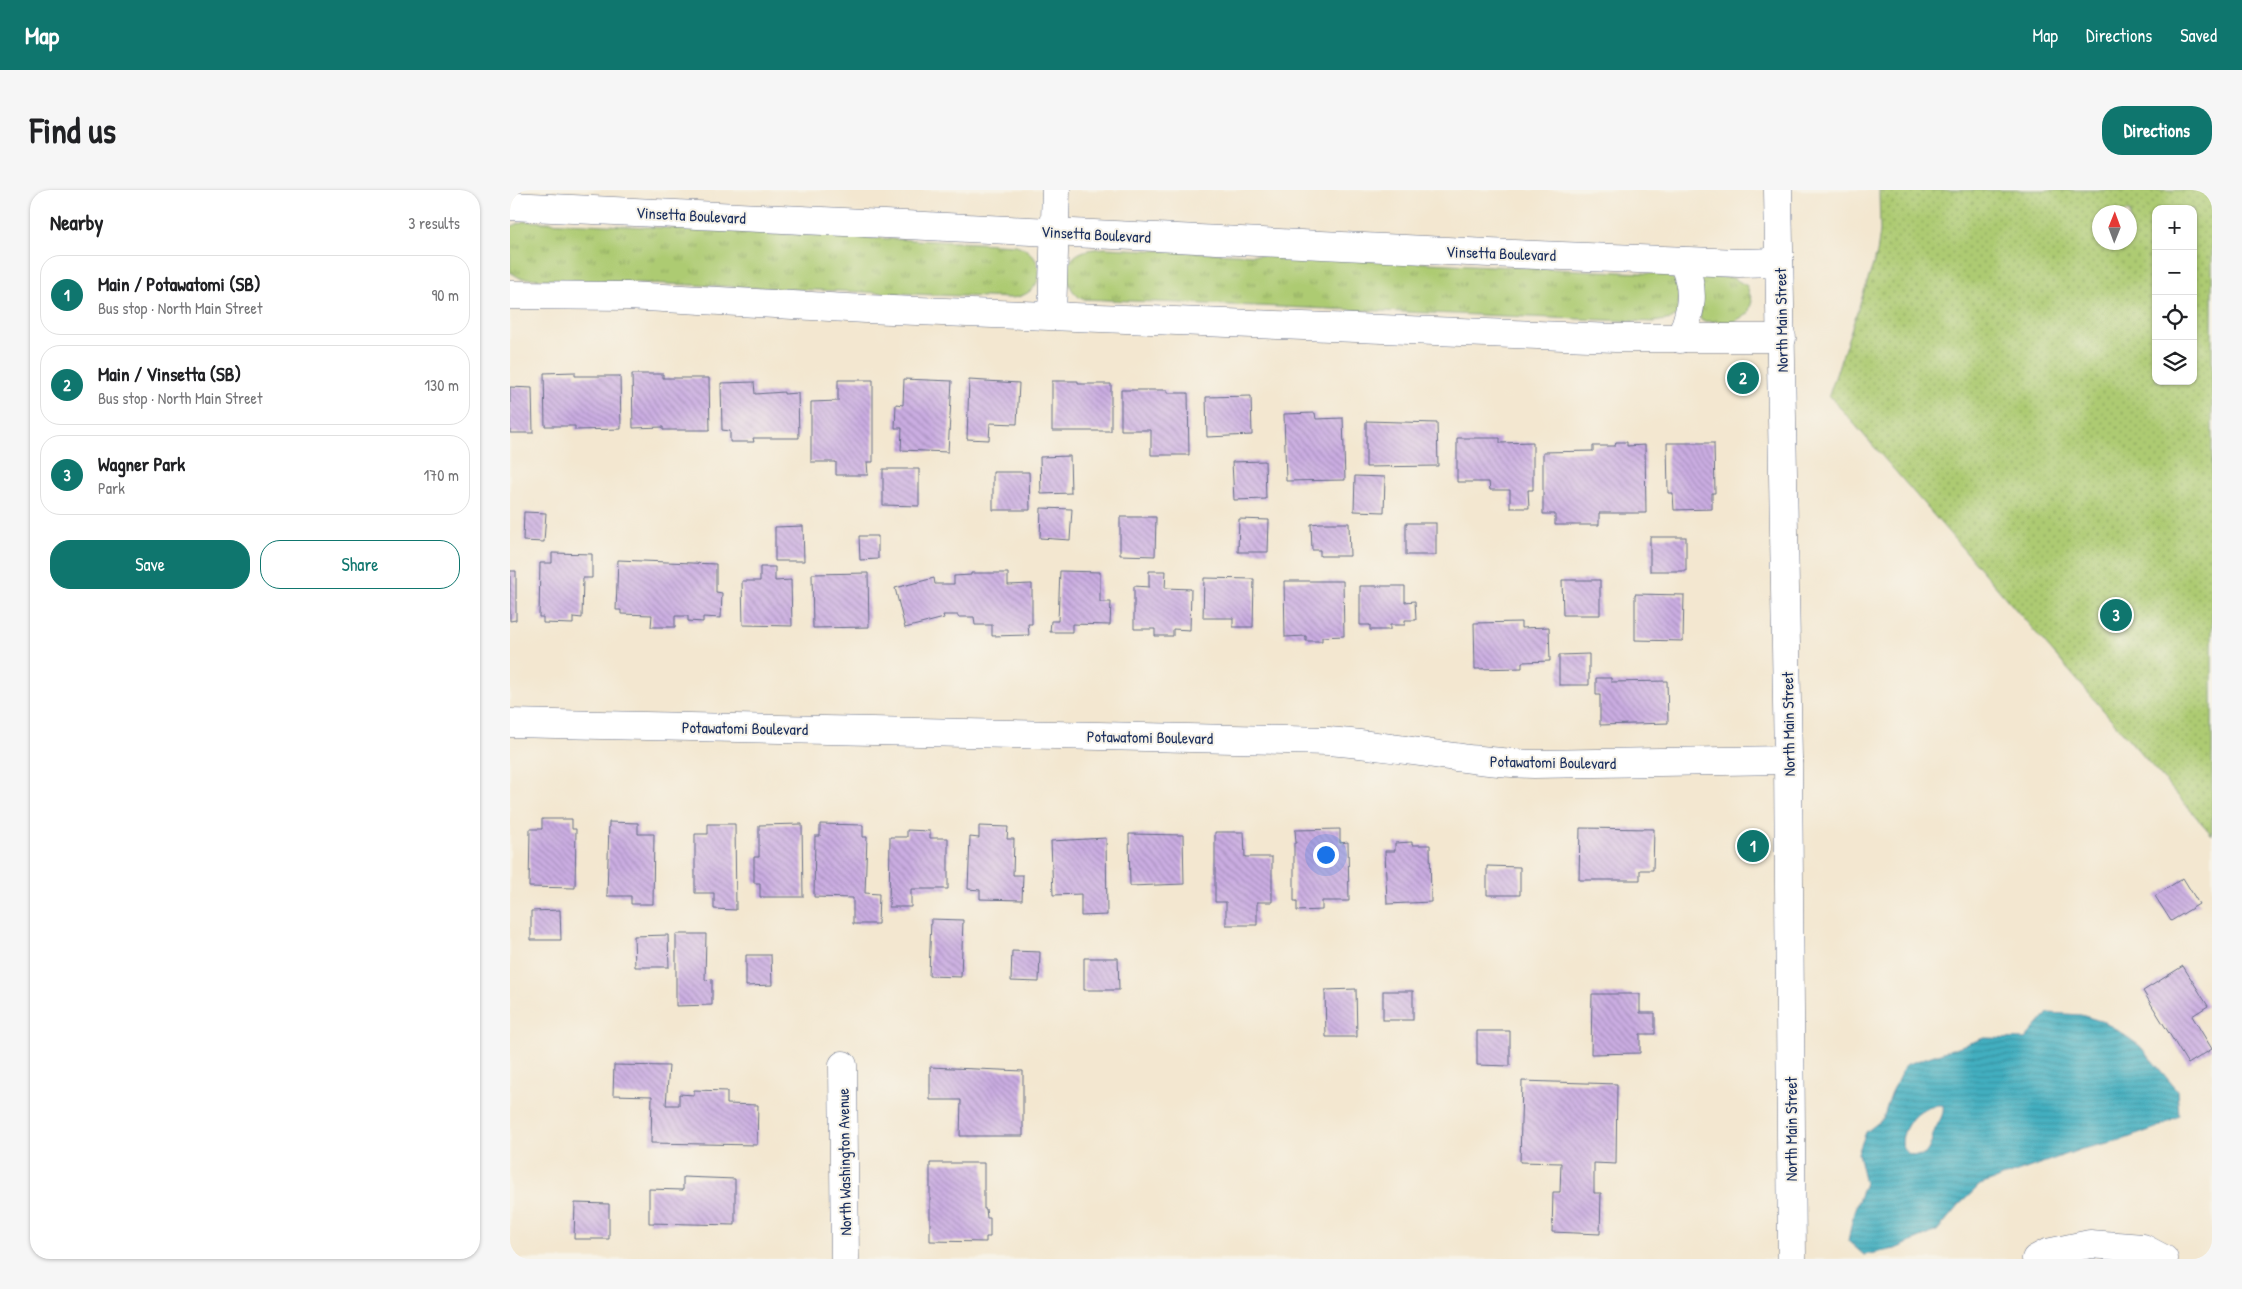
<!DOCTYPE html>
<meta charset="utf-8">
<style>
:root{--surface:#fff;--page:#f6f6f6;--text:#202124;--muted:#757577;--line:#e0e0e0;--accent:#0f766e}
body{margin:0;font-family:"Patrick Hand",sans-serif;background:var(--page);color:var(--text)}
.controls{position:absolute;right:15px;top:15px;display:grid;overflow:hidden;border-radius:10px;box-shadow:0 1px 4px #0004}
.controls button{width:45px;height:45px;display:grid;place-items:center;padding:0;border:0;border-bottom:1px solid var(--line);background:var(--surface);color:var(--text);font:25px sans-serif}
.compass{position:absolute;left:1582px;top:15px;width:45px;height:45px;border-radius:50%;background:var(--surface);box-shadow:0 1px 4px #0004;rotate:1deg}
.you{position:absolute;left:815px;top:664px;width:18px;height:18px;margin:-12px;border:4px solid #fff;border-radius:50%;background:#1a73e8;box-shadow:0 0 0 8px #1a73e833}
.badge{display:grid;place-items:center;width:32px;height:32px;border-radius:50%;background:var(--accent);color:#fff;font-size:16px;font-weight:700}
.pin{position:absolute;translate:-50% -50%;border:2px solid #fff;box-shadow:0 1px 5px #0006}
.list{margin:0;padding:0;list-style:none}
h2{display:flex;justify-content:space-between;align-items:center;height:65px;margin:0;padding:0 20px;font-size:21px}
h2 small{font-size:16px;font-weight:400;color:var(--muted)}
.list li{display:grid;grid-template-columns:32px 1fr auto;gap:15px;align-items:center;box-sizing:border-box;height:80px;margin:0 10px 10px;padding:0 10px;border:1px solid var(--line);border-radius:20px}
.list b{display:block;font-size:19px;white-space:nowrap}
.list p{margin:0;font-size:16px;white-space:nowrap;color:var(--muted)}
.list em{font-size:16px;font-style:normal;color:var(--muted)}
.actions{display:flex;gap:10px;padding:15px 20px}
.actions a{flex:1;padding:11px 0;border:1px solid var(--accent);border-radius:20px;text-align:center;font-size:18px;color:var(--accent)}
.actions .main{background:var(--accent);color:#fff}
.icon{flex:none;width:28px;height:28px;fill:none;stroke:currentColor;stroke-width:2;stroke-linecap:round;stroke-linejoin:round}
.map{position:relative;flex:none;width:1702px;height:1069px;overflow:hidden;border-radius:20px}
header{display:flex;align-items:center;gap:30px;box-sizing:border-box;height:70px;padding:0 25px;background:var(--accent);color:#fff}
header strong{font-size:24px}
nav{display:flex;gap:28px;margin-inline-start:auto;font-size:18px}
.intro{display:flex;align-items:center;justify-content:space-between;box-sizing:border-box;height:120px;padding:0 30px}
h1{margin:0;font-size:35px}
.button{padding:12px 22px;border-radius:20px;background:var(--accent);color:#fff;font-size:18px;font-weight:700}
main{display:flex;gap:30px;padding:0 30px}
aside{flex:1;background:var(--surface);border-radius:20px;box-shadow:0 1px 4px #0004}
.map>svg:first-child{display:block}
.grass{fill:url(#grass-tufts);stroke:#647d68}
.park{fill:url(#park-dots);stroke:#647d68;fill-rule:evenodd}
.water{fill:url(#water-rules);stroke:#2e6f8f;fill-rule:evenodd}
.building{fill:url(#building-back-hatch)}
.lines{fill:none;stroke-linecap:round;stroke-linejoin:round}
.minor-casing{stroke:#676f86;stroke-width:29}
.secondary-casing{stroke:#676f86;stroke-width:29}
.minor{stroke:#fff;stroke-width:28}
.secondary{stroke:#fff;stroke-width:28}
.labels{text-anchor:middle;stroke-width:4;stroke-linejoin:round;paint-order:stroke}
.street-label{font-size:16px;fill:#1b2f5e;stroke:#f7f3e8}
</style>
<header>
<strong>Map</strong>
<nav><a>Map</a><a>Directions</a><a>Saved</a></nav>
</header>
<div class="intro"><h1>Find us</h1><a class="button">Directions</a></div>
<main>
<aside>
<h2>Nearby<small>3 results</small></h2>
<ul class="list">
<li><span class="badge">1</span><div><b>Main / Potawatomi (SB)</b><p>Bus stop · North Main Street</p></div><em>90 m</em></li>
<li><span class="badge">2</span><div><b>Main / Vinsetta (SB)</b><p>Bus stop · North Main Street</p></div><em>130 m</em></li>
<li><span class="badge">3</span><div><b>Wagner Park</b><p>Park</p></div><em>170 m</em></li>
</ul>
<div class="actions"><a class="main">Save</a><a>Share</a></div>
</aside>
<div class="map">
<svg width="1702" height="1069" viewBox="0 0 1702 1069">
<defs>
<pattern id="grass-tufts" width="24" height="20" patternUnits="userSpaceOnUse" patternTransform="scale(1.25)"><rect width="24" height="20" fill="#adcb72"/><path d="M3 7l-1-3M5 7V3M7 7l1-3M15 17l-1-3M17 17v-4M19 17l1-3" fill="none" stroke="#8ca561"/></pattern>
<pattern id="park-dots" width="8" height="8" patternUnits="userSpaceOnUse" patternTransform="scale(1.25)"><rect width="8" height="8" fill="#adcb72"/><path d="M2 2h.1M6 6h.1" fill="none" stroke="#8ca561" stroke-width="1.8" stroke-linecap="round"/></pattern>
<pattern id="water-rules" width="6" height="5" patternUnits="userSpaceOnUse" patternTransform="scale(1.25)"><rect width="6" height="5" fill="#42afc0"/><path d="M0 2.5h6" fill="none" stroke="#368f9f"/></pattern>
<pattern id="building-back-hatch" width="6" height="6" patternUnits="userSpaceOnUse" patternTransform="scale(1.25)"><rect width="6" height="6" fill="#cbade2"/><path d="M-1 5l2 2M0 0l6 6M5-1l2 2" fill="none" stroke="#a48dba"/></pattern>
</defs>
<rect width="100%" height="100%" fill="#f7f3e8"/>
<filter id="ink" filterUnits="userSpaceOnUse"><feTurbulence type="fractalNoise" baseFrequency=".02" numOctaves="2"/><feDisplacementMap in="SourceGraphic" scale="10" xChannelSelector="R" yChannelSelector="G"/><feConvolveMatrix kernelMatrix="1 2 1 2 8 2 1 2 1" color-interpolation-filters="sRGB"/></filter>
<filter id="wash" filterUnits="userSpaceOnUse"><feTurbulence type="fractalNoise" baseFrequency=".0096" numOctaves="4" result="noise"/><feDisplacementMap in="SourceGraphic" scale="20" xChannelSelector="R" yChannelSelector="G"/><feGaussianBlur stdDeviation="1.12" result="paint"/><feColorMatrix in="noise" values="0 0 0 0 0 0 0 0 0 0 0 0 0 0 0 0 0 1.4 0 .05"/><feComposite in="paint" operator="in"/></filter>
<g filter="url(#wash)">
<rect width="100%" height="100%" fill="#f3e7d0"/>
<g class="grass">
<path d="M 14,31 L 506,55 C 538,65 537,105 501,108 L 10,88 L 0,82 L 0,37 Z"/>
<path d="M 595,58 L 1154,84 C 1173,89 1168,107 1168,124 L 1162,129 L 1144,132 L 572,109 C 558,101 550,78 565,66 C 574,59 584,59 595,58 Z"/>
<path d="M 1200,86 L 1223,88 L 1237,96 L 1242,111 L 1238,124 L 1223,132 L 1192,131 L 1190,128 L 1191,90 Z"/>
</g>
<path class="park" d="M 1369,0 L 1702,0 L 1702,645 L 1319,205 L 1367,63 L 1370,41 ZM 1646,19 L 1683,19 L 1683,191 L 1646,191 ZM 1590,22 L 1620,22 L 1620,52 L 1590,52 Z"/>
<path class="water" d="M 1538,823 L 1571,825 L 1597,833 L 1630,856 L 1667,900 L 1669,925 L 1651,936 L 1615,949 L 1572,959 L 1470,995 L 1449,1015 L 1427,1041 L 1385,1059 L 1354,1065 L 1338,1051 L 1344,1021 L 1355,993 L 1348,963 L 1356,942 L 1373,929 L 1381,904 L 1395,875 L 1474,848 L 1515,849 ZM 1427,915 L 1433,915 C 1435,926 1427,933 1424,942 C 1421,951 1421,958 1414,965 C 1378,969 1393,932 1412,920 C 1416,918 1423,917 1427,915 Z"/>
<g id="blocks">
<g class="building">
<path d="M 65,182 L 65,186 L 110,186 L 111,239 L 65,240 L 65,236 L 35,236 L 34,183 Z"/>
<path d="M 122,184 L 153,184 L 153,188 L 199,188 L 200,240 L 153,240 L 153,237 L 123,238 Z"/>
<path d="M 394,189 L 442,191 L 438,262 L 391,260 L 392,238 L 385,238 L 386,214 L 393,215 Z"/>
<path d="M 328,190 L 363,190 L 363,272 L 357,272 L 358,285 L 326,285 L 326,272 L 301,272 L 301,212 L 328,211 Z"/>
<path d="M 459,190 L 509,193 L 507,234 L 480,233 L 479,250 L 457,249 Z"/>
<path d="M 542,191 L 568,191 L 568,194 L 601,194 L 601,241 L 542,241 Z"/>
<path d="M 244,192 L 245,204 L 274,202 L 274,204 L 288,203 L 289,248 L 243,248 L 244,252 L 220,252 L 220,241 L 212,240 L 211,193 Z"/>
<path d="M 0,197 L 22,198 L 23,243 L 0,243 Z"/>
<path d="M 611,200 L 657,200 L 657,203 L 678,203 L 679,265 L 641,265 L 641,240 L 611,240 Z"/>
<path d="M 741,206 L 742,245 L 697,247 L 696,207 Z"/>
<path d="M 805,223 L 806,229 L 833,228 L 835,290 L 776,291 L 774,224 Z"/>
<path d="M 856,231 L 927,233 L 928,276 L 856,277 Z"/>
<path d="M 947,248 L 990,248 L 990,253 L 1023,252 L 1023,300 L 1018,300 L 1019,318 L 1000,318 L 1000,300 L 980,300 L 979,292 L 947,292 Z"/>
<path d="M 1106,252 L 1117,252 L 1117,256 L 1135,255 L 1136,323 L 1089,323 L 1089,335 L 1045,335 L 1045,324 L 1033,324 L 1033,262 L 1083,261 L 1083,256 L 1105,256 Z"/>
<path d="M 1157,253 L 1204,253 L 1205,303 L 1202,303 L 1202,319 L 1164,320 L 1163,303 L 1158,303 Z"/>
<path d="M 560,266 L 561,303 L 531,304 L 530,267 Z"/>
<path d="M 755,271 L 756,309 L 724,310 L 722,272 Z"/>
<path d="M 373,279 L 409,279 L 409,316 L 373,315 Z"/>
<path d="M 483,282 L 519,282 L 520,320 L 483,320 Z"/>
<path d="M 845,286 L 875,287 L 874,322 L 844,321 Z"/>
<path d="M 531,318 L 562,319 L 560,350 L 530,348 Z"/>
<path d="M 14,322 L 36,323 L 34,352 L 13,351 Z"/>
<path d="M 610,327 L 646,327 L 645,366 L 610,365 Z"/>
<path d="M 729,329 L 759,330 L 758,362 L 728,362 Z"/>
<path d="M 810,333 L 839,333 L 840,366 L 810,366 L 810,360 L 802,360 L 801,334 Z"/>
<rect x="896" y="333" width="30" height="32"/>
<path d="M 293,336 L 294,371 L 265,371 L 265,337 Z"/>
<path d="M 349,346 L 368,346 L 368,369 L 350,370 Z"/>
<rect x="1140" y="347" width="36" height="34"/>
<path d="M 42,363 L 82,364 L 82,388 L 73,388 L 72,428 L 63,427 L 63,434 L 33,433 L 33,427 L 29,427 L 30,373 L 42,373 Z"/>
<path d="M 108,370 L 206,374 L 206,402 L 212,403 L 211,428 L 193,427 L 193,432 L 178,431 L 178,426 L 165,426 L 165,437 L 141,437 L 142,425 L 111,424 L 111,420 L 106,420 Z"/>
<path d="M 250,377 L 265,377 L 265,391 L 281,390 L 282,436 L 233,435 L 232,391 L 250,391 Z"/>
<path d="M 0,381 L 6,381 L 6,430 L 0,431 Z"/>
<path d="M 550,381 L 590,382 L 590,412 L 601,412 L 600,435 L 562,434 L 562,442 L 540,442 L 541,431 L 548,431 Z"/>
<path d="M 639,381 L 656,381 L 655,398 L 681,399 L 680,440 L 663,439 L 663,446 L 645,446 L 645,439 L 624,439 L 624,396 L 639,397 Z"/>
<path d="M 358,383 L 359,437 L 303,438 L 302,384 Z"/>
<path d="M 461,383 L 498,383 L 498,395 L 522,394 L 522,434 L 518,434 L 519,445 L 482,446 L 482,435 L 465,435 L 464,427 L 448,427 L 448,425 L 433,425 L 434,428 L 395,438 L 385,398 L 424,388 L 425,394 L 444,394 L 444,386 L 461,385 Z"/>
<path d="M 694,388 L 744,389 L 743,437 L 723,437 L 723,428 L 693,428 Z"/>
<path d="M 1052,390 L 1090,390 L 1090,425 L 1053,425 Z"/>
<path d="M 774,391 L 833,391 L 834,446 L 812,447 L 812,451 L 796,451 L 796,446 L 775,447 Z"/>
<path d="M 850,396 L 895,396 L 895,412 L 905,411 L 906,430 L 895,430 L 895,435 L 880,435 L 880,440 L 860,440 L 860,435 L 850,435 Z"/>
<path d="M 1125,404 L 1174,405 L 1173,451 L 1125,450 Z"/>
<path d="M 1011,432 L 1011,438 L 1039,437 L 1040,471 L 1012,472 L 1012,478 L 965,479 L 964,433 Z"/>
<path d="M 1079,464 L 1079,495 L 1049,495 L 1049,465 Z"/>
<path d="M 1086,488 L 1101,488 L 1101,492 L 1157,491 L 1158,533 L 1090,535 L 1090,505 L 1086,505 Z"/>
<path d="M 32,629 L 62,629 L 62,639 L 66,639 L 65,698 L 19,697 L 20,639 L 32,639 Z"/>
<path d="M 99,632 L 128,633 L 128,644 L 144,644 L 143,714 L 121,714 L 121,706 L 97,706 Z"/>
<path d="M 198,634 L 225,634 L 226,720 L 204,719 L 204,703 L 185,703 L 185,644 L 198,644 Z"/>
<path d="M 292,634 L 293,707 L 250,707 L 250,693 L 244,693 L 244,667 L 249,667 L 249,635 Z"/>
<path d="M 310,634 L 353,635 L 353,647 L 357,647 L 355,703 L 369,704 L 368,734 L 343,734 L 343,708 L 304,707 L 305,646 L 310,646 Z"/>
<path d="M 469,636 L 498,637 L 497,649 L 504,649 L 503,685 L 513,685 L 512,710 L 470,709 L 470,700 L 458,699 L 460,647 L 469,648 Z"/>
<path d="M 1070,638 L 1144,639 L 1143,680 L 1130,680 L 1130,690 L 1069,690 Z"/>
<path d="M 830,639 L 830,653 L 838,652 L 839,711 L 812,711 L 812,720 L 787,721 L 787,711 L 784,711 L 784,653 L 786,653 L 785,640 Z"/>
<path d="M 397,640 L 420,641 L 420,648 L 438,648 L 438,699 L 401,699 L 401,717 L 379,717 L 380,647 L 397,647 Z"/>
<path d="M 705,642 L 734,642 L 735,667 L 762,667 L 762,712 L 747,712 L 747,735 L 716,735 L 716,712 L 705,712 Z"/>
<path d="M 619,644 L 673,645 L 674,694 L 620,696 Z"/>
<path d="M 596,648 L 597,725 L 571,726 L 571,704 L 543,705 L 541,651 Z"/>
<path d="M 902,652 L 902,655 L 920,655 L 921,712 L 877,714 L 875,661 L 885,661 L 885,653 Z"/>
<path d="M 977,676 L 1010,677 L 1010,705 L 977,705 Z"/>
<path d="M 1673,688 L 1689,714 L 1661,731 L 1645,706 Z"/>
<path d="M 50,720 L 51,750 L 21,750 L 21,721 Z"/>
<path d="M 421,729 L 453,730 L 451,787 L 419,786 Z"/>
<path d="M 166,744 L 196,744 L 195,790 L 202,789 L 202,815 L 166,816 Z"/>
<path d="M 158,745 L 159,777 L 125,777 L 124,746 Z"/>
<path d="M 502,761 L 530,762 L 529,792 L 501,791 Z"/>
<path d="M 236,765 L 261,765 L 262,795 L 236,796 Z"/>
<path d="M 574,768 L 608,768 L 609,800 L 574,800 Z"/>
<path d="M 1673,776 L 1698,816 L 1682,826 L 1702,859 L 1678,874 L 1633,801 Z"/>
<path d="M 846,799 L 847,847 L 816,847 L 815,800 Z"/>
<rect x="873" y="801" width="30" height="29"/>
<path d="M 1082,804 L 1130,804 L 1130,823 L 1145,823 L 1145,844 L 1130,844 L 1130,863 L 1081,864 Z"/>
<path d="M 967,841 L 1000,841 L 1000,876 L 967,875 Z"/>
<path d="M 104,875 L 159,876 L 156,915 L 169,915 L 169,904 L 184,905 L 184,900 L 217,901 L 217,914 L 248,915 L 247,955 L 141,953 L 142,906 L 103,905 Z"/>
<path d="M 420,877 L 513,881 L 513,946 L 450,946 L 451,910 L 420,910 Z"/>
<path d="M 1012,891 L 1107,894 L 1106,974 L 1084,973 L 1084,1003 L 1091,1003 L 1090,1044 L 1042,1042 L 1043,1002 L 1050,1002 L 1051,973 L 1010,972 Z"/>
<path d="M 420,973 L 474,973 L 474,1019 L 476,1019 L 477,1028 L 480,1028 L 480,1047 L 476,1047 L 476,1052 L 420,1051 Z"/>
<path d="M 173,987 L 225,989 L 225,1035 L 139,1033 L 139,999 L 173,1000 Z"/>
<path d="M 65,1013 L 99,1014 L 99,1049 L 64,1049 Z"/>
</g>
</g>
</g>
<g filter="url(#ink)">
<use href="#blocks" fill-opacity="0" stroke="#676f86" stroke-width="1"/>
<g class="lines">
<g class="minor-casing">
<g id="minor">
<path d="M 0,16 L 979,63 L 1229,73 L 1269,72"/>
<path d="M 0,105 L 117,106 L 356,119 L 1105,148 L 1272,148"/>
<path d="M 542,125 L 546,0"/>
<path d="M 1170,149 C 1182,121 1186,99 1172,71"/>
<path d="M 0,533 L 819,551 C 887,556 954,572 1024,574 L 1278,570"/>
<path d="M 333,875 L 335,1069"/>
<path d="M 1526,1069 L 1537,1063 L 1580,1054 L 1633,1058 L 1654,1069"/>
</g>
</g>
<g class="secondary-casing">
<path id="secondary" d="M 1268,0 L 1278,570 L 1282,1069"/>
</g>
<use href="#minor" class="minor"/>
<use href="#secondary" class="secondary"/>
</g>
</g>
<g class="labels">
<g class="street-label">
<text transform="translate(181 25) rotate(3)" y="6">Vinsetta Boulevard</text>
<text transform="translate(586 44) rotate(3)" y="6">Vinsetta Boulevard</text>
<text transform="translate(991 63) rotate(2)" y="6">Vinsetta Boulevard</text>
<text transform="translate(1271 130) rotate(-91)" y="6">North Main Street</text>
<text transform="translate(1278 534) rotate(-91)" y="6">North Main Street</text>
<text transform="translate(235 538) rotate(1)" y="6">Potawatomi Boulevard</text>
<text transform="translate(640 547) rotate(1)" y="6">Potawatomi Boulevard</text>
<text transform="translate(1043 572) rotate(1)" y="6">Potawatomi Boulevard</text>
<text transform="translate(1281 939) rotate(-90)" y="6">North Main Street</text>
<text transform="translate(334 972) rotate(-91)" y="6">North Washington Avenue</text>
</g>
</g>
</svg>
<div class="controls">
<button>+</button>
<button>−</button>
<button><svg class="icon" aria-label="locate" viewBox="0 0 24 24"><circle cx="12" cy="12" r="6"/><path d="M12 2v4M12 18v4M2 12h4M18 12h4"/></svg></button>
<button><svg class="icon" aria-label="layers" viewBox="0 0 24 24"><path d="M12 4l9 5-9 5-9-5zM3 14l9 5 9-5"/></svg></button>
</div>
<svg class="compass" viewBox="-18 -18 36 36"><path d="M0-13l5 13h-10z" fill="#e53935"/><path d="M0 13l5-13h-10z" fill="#757577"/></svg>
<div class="you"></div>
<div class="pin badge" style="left:1243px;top:656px">1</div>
<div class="pin badge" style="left:1233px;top:188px">2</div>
<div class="pin badge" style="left:1606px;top:425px">3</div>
</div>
</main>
